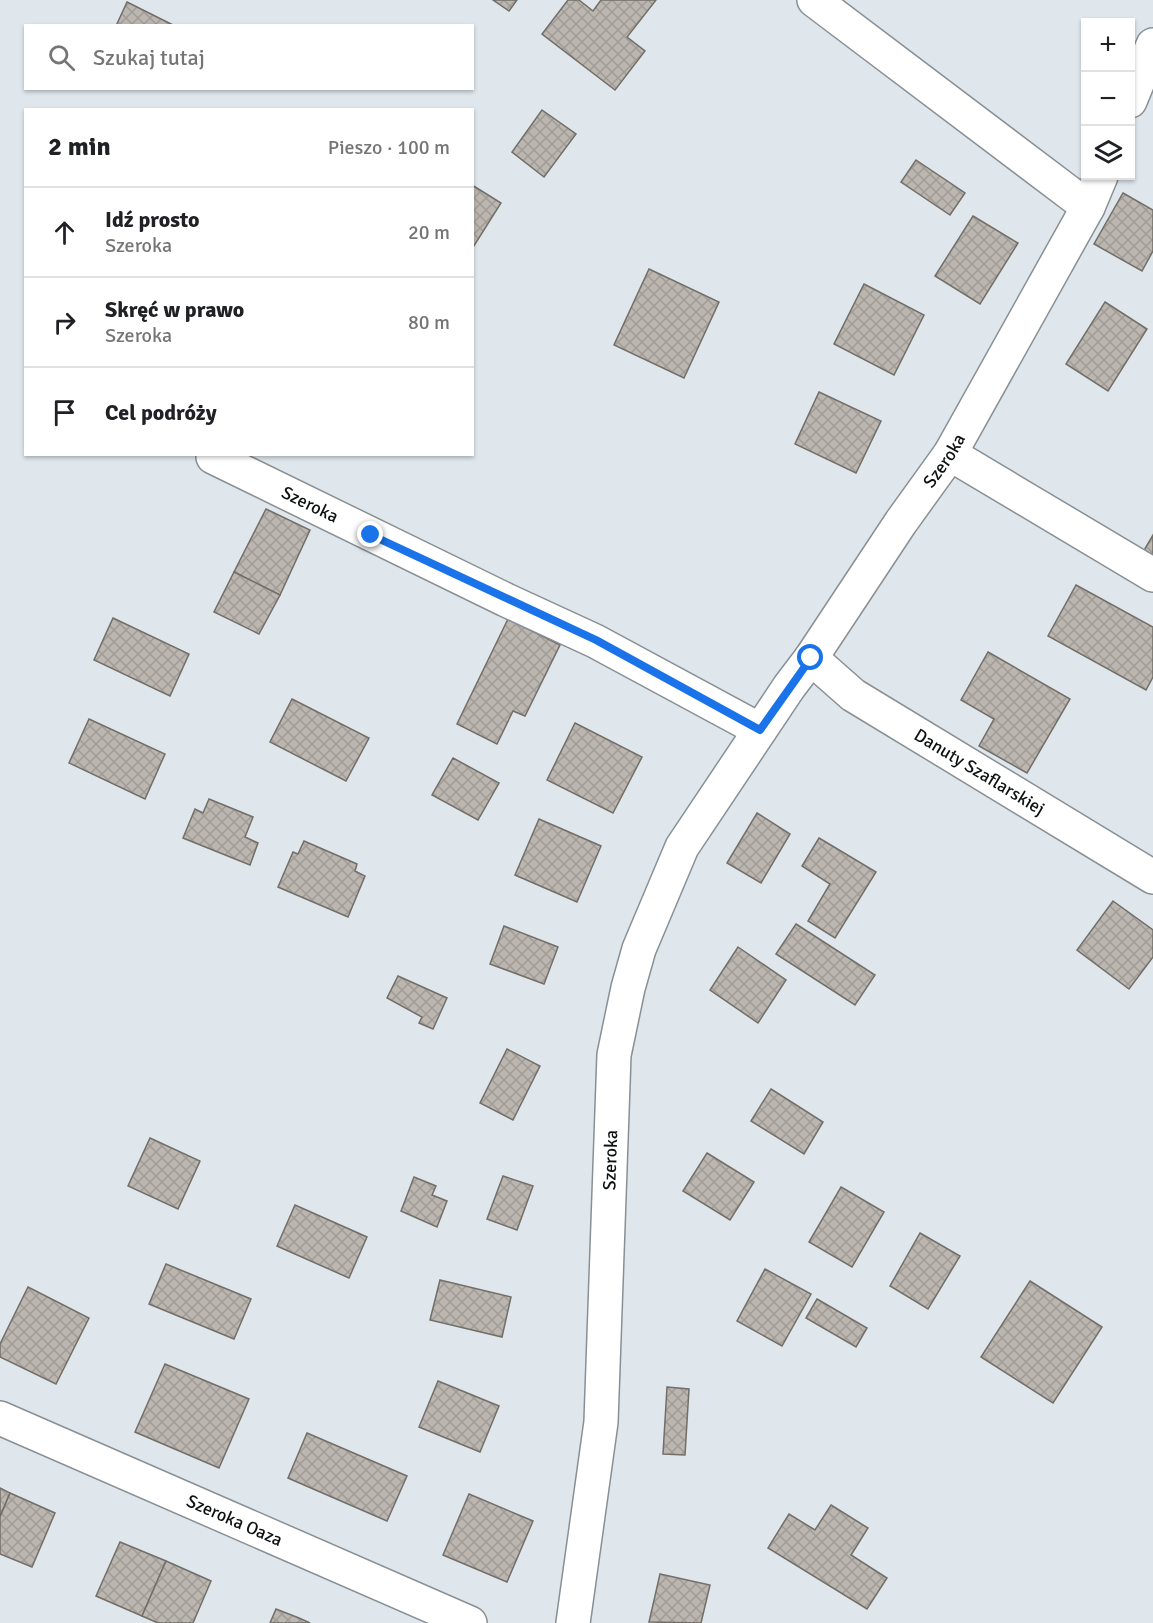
<!DOCTYPE html>
<html lang="pl">
<meta charset="utf-8">
<style>
:root{--surface:#fff;--page:#f6f6f6;--text:#202124;--muted:#757577;--line:#e0e0e0}
body{margin:0;font-family:Signika,sans-serif;background:var(--page);color:var(--text)}
.controls{position:absolute;right:18px;top:18px;display:grid;overflow:hidden;border-radius:0px;box-shadow:0 2px 4px #0004}
.controls button{width:54px;height:54px;display:grid;place-items:center;padding:0;border:0;border-bottom:2px solid var(--line);background:var(--surface);color:var(--text);font:30px sans-serif}
.stop{position:absolute;width:18px;height:18px;margin:-14px;border:4px solid #1a73e8;border-radius:50%;background:#fff}
.stop.end{background:#1a73e8;border-color:#fff;box-shadow:0 2px 6px #0008}
.list{margin:0;padding:0;list-style:none}
h2{display:flex;justify-content:space-between;align-items:center;height:78px;margin:0;padding:0 24px;font-size:26px}
h2 small{font-size:20px;font-weight:400;color:var(--muted)}
.list li{display:grid;grid-template-columns:39px 1fr auto;gap:18px;align-items:center;box-sizing:border-box;height:90px;padding:0 24px;border-top:2px solid var(--line)}
.list b{display:block;font-size:22px;white-space:nowrap}
.list p{margin:0;font-size:20px;white-space:nowrap;color:var(--muted)}
.list em{font-size:20px;font-style:normal;color:var(--muted)}
.icon{flex:none;width:33px;height:33px;fill:none;stroke:currentColor;stroke-width:2;stroke-linecap:round;stroke-linejoin:round}
.map{position:relative;flex:none;width:1153px;height:1623px;overflow:hidden}
.search{position:absolute;background:var(--surface);box-shadow:0 2px 4px #0004;left:24px;top:24px;width:450px;height:66px;display:flex;align-items:center;gap:15px;box-sizing:border-box;padding:0 21px;border-radius:0px;color:var(--muted);font-size:22px}
.panel{position:absolute;background:var(--surface);box-shadow:0 2px 4px #0004;left:24px;top:108px;width:450px;height:348px;border-radius:0px}
.map>svg:first-child{display:block}
.building{fill:url(#building-cross-hatch);stroke:#726e68;stroke-width:1.5}
.lines{fill:none;stroke-linecap:round;stroke-linejoin:round}
.minor-casing{stroke:#899095;stroke-width:36}
.minor{stroke:#fff;stroke-width:33}
.route{stroke:#1a73e8;stroke-width:8}
.labels{text-anchor:middle;stroke-width:5;stroke-linejoin:round;paint-order:stroke}
.street-label{font-size:18px;fill:#0e1112;stroke:#fff}
</style>
<div class="map">
<svg width="1153" height="1623" viewBox="0 0 1153 1623">
<defs>
<pattern id="building-cross-hatch" width="8" height="8" patternUnits="userSpaceOnUse" patternTransform="scale(1.5)"><rect width="8" height="8" fill="#bbb6af"/><path d="M0 0l8 8M0 8l8-8" fill="none" stroke="#a09b96"/></pattern>
</defs>
<rect width="100%" height="100%" fill="#dfe7ec"/>
<g class="building">
<path d="M 493,0 L 517,0 L 509,11 Z"/>
<path d="M 568,0 L 579,0 L 593,11 L 601,0 L 656,0 L 627,37 L 645,51 L 615,90 L 542,34 Z"/>
<path d="M 127,2 L 175,26 L 116,26 Z"/>
<path d="M 542,110 L 576,134 L 544,177 L 512,152 Z"/>
<path d="M 916,160 L 965,193 L 950,215 L 901,182 Z"/>
<path d="M 472,185 L 501,203 L 472,249 Z"/>
<path d="M 1123,193 L 1153,210 L 1153,251 L 1142,271 L 1094,244 Z"/>
<path d="M 973,216 L 1018,243 L 980,304 L 935,276 Z"/>
<path d="M 649,269 L 719,302 L 684,378 L 614,345 Z"/>
<path d="M 864,284 L 924,315 L 894,375 L 834,344 Z"/>
<path d="M 1105,302 L 1147,329 L 1108,391 L 1066,364 Z"/>
<path d="M 819,392 L 881,421 L 856,473 L 795,444 Z"/>
<path d="M 266,509 L 310,530 L 280,595 L 234,572 Z"/>
<path d="M 1153,535 L 1153,558 L 1143,552 Z"/>
<path d="M 234,572 L 280,595 L 259,634 L 214,612 Z"/>
<path d="M 1076,585 L 1153,627 L 1153,677 L 1146,690 L 1048,636 Z"/>
<path d="M 113,618 L 189,654 L 170,696 L 94,660 Z"/>
<path d="M 508,619 L 560,645 L 525,716 L 513,711 L 497,744 L 457,724 Z"/>
<path d="M 988,652 L 1070,699 L 1027,773 L 979,746 L 994,719 L 961,700 Z"/>
<path d="M 292,699 L 369,738 L 346,781 L 270,742 Z"/>
<path d="M 89,719 L 165,754 L 145,799 L 69,763 Z"/>
<path d="M 575,723 L 642,757 L 613,813 L 547,780 Z"/>
<path d="M 453,758 L 499,783 L 478,820 L 432,795 Z"/>
<path d="M 209,799 L 253,817 L 245,837 L 258,843 L 250,865 L 183,838 L 195,809 L 203,813 Z"/>
<path d="M 757,813 L 790,834 L 761,883 L 727,863 Z"/>
<path d="M 539,819 L 601,846 L 577,902 L 515,875 Z"/>
<path d="M 819,838 L 876,872 L 835,938 L 808,921 L 830,884 L 802,866 Z"/>
<path d="M 304,841 L 357,864 L 355,871 L 365,876 L 348,917 L 278,887 L 293,852 L 298,854 Z"/>
<path d="M 1113,901 L 1153,930 L 1153,957 L 1129,989 L 1077,950 Z"/>
<path d="M 796,924 L 875,975 L 855,1005 L 776,954 Z"/>
<path d="M 504,926 L 558,947 L 544,984 L 490,964 Z"/>
<path d="M 738,947 L 786,980 L 758,1023 L 710,990 Z"/>
<path d="M 398,976 L 447,998 L 433,1029 L 419,1023 L 422,1017 L 387,998 Z"/>
<path d="M 507,1049 L 540,1066 L 513,1120 L 480,1103 Z"/>
<path d="M 771,1089 L 823,1122 L 804,1154 L 751,1121 Z"/>
<path d="M 150,1138 L 200,1161 L 178,1209 L 128,1186 Z"/>
<path d="M 707,1153 L 754,1182 L 730,1220 L 683,1191 Z"/>
<path d="M 503,1176 L 533,1186 L 517,1230 L 487,1219 Z"/>
<path d="M 414,1177 L 436,1186 L 432,1195 L 447,1201 L 437,1227 L 401,1211 Z"/>
<path d="M 841,1187 L 884,1212 L 852,1267 L 809,1242 Z"/>
<path d="M 295,1205 L 367,1237 L 349,1278 L 277,1246 Z"/>
<path d="M 920,1233 L 960,1256 L 928,1309 L 890,1286 Z"/>
<path d="M 166,1264 L 251,1299 L 234,1339 L 149,1304 Z"/>
<path d="M 765,1269 L 811,1294 L 782,1346 L 737,1321 Z"/>
<path d="M 440,1280 L 511,1297 L 502,1337 L 430,1320 Z"/>
<path d="M 1030,1281 L 1102,1327 L 1053,1403 L 981,1357 Z"/>
<path d="M 28,1287 L 89,1318 L 56,1384 L 0,1357 L 0,1344 Z"/>
<path d="M 817,1299 L 867,1328 L 856,1347 L 806,1318 Z"/>
<path d="M 165,1364 L 249,1399 L 219,1468 L 135,1432 Z"/>
<path d="M 438,1381 L 499,1406 L 480,1452 L 419,1427 Z"/>
<path d="M 667,1387 L 689,1389 L 685,1455 L 663,1454 Z"/>
<path d="M 307,1433 L 407,1476 L 387,1521 L 288,1478 Z"/>
<path d="M 0,1488 L 10,1493 L 0,1517 Z"/>
<path d="M 10,1493 L 55,1513 L 32,1567 L 0,1554 L 0,1517 Z"/>
<path d="M 469,1494 L 533,1521 L 507,1582 L 443,1555 Z"/>
<path d="M 831,1505 L 868,1528 L 851,1555 L 887,1578 L 867,1609 L 768,1548 L 789,1514 L 815,1530 Z"/>
<path d="M 120,1542 L 166,1561 L 142,1616 L 96,1596 Z"/>
<path d="M 166,1561 L 211,1581 L 193,1623 L 158,1623 L 142,1616 Z"/>
<path d="M 660,1574 L 710,1585 L 701,1623 L 649,1622 Z"/>
<path d="M 276,1609 L 299,1618 L 310,1623 L 270,1623 Z"/>
</g>
<g class="lines">
<g class="minor-casing">
<g id="minor">
<path d="M 814,0 L 1088,207"/>
<path d="M 1130,101 L 1153,45"/>
<path d="M 950,454 L 1153,575"/>
<path id="s1" d="M 213,457 L 506,600 L 595,641 L 760,730"/>
<path id="s2" d="M 811,658 L 853,695 L 1153,877"/>
<path id="s3" d="M 0,1418 L 470,1623"/>
<path id="s4" d="M 573,1623 L 601,1422 L 614,1055 L 628,988 L 639,949 L 682,847 L 789,687 L 811,658 L 901,522 L 950,454 L 1088,207 L 1101,176"/>
</g>
</g>
<use href="#minor" class="minor"/>
</g>
<g class="lines">
<path class="route" d="M 371,535 L 596,640 L 760,730 L 811,658"/>
</g>
<g class="labels">
<g class="street-label">
<text dy="6" stroke="none"><textPath href="#s4" startOffset="1257">Szeroka</textPath></text>
<text dy="6" stroke="none"><textPath href="#s1" startOffset="108">Szeroka</textPath></text>
<text dy="6" stroke="none"><textPath href="#s2" startOffset="204">Danuty Szaflarskiej</textPath></text>
<text dy="6" stroke="none"><textPath href="#s4" startOffset="465">Szeroka</textPath></text>
<text dy="6" stroke="none"><textPath href="#s3" startOffset="256">Szeroka Oaza</textPath></text>
</g>
</g>
</svg>
<div class="controls">
<button>+</button>
<button>−</button>
<button><svg class="icon" aria-label="layers" viewBox="0 0 24 24"><path d="M12 4l9 5-9 5-9-5zM3 14l9 5 9-5"/></svg></button>
</div>
<div class="stop" style="left:811px;top:658px"></div>
<div class="stop end" style="left:371px;top:535px"></div>
<div class="search"><svg class="icon" aria-label="search" viewBox="0 0 24 24"><circle cx="10" cy="10" r="6"/><path d="M15 15l6 6"/></svg>Szukaj tutaj</div>
<section class="panel">
<h2>2 min<small>Pieszo · 100 m</small></h2>
<ul class="list">
<li><svg class="icon" aria-label="ahead" viewBox="0 0 24 24"><path d="M12 20V5M6 11l6-6 6 6"/></svg><div><b>Idź prosto</b><p>Szeroka</p></div><em>20 m</em></li>
<li><svg class="icon" aria-label="right" viewBox="0 0 24 24"><path d="M7 20v-9h11M14 6l5 5-5 5"/></svg><div><b>Skręć w prawo</b><p>Szeroka</p></div><em>80 m</em></li>
<li><svg class="icon" aria-label="arrive" viewBox="0 0 24 24"><path d="M6 21V4h12l-3 4 3 4H6"/></svg><div><b>Cel podróży</b></div></li>
</ul>
</section>
</div>
